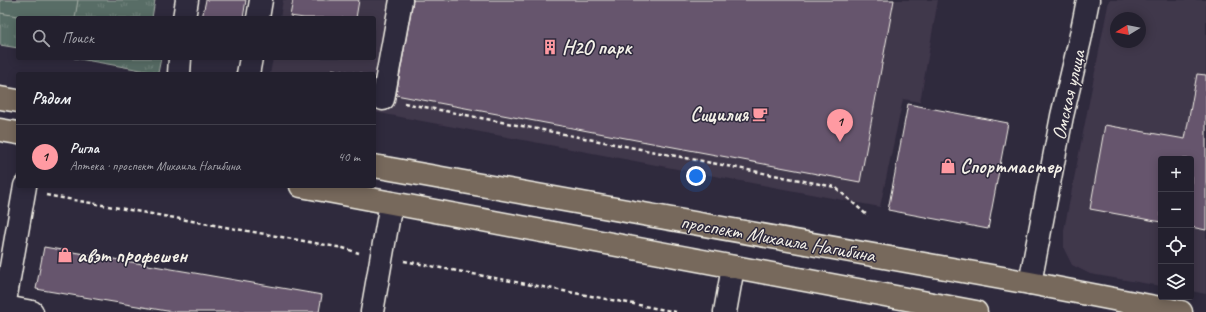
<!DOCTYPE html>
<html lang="ru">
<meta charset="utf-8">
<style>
:root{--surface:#23202e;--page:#2b2836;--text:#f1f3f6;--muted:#a3a3aa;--line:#403e4a;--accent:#ff9aa2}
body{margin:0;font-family:Caveat,sans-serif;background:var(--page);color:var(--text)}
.controls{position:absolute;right:12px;bottom:12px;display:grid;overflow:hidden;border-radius:4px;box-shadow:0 2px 10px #0003}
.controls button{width:36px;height:36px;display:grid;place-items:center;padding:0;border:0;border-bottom:1px solid var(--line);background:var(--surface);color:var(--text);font:20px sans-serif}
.compass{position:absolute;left:1110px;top:12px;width:36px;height:36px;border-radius:50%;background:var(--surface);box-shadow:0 2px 10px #0003;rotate:260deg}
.you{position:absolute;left:696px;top:176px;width:14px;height:14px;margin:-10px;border:3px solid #fff;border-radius:50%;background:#1a73e8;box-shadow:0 0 0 6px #1a73e833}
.badge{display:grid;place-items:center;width:26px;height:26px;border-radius:50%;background:var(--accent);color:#111;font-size:13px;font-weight:700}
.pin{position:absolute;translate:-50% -33px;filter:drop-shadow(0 1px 2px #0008)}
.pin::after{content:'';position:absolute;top:21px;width:14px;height:12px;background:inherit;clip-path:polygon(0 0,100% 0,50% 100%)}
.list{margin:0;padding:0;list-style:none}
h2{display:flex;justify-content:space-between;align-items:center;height:52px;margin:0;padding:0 16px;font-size:17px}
h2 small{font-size:13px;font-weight:400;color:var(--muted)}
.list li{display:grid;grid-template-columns:26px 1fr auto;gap:12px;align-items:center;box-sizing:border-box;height:64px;padding:0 16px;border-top:1px solid var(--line)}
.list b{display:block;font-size:15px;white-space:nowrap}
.list p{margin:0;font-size:13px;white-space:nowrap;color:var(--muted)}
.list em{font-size:13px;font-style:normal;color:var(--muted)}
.icon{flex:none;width:22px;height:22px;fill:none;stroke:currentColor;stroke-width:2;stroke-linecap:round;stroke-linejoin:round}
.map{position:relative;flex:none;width:1206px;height:312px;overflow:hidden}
.search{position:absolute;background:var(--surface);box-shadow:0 2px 10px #0003;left:16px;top:16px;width:360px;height:44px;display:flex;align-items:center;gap:10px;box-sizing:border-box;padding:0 14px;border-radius:4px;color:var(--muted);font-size:15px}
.panel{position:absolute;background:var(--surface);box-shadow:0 2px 10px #0003;left:16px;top:72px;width:360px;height:116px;border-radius:4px}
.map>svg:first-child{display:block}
.built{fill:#40374b;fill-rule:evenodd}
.grass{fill:url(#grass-tufts);stroke:#a6afa7}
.pitch{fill:#596d66;stroke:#a6afa7}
.building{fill:#66546d;stroke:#f4f1e8}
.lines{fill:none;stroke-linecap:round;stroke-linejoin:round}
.minor-casing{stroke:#f4f1e8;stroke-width:25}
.major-casing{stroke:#f4f1e8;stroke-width:25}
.path{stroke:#f4f1e8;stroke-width:2.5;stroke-dasharray:4 3;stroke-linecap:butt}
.minor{stroke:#2f2a3d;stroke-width:22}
.major{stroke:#77695c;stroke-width:22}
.labels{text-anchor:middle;stroke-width:3;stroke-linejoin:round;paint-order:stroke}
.poi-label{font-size:20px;font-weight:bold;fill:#f4f1e8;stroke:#2f2a3d;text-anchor:start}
.street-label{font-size:20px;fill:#f4f1e8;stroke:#2f2a3d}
</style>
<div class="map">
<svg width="1206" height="312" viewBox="0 0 1206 312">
<defs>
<pattern id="grass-tufts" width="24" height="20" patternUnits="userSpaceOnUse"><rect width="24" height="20" fill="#596d66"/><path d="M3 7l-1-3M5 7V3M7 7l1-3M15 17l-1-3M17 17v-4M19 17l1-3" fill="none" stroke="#71827c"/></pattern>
</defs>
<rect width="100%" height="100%" fill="#2f2a3d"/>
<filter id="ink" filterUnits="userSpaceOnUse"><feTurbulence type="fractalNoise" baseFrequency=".025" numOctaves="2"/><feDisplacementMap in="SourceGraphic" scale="8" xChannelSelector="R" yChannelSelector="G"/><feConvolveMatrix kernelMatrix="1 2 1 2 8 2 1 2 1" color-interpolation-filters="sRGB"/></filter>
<g filter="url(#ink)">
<g class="built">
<path d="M 283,0 L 938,0 L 920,102 L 903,99 L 880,207 L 374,112 L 374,74 L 270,74 L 273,58 L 374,58 L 374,18 L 280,18 Z"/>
<path d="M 1109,0 L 1206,0 L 1206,294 L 1191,291 L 1191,159 L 1161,159 L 1161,286 L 1090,274 L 1072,265 L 1064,249 L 1064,230 ZM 1116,18 L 1140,18 L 1140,42 L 1116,42 Z"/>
</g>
<g class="grass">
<path d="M 0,0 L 155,0 L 152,18 L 18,18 L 18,48 L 0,45 Z"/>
<path d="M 74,58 L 161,58 L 158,73 Z"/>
</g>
<path class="pitch" d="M 0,0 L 78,0 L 75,18 L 29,18 L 0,13 Z"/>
<g class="building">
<path d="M 206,0 L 246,0 L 243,18 L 202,18 Z"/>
<path d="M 293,0 L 359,0 L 356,18 L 304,18 L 290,16 Z"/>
<path d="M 413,0 L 894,0 L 860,182 L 396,95 Z"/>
<path d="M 1197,74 L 1206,75 L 1206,230 L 1191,227 L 1191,159 L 1161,159 L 1161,222 L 1090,209 L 1105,125 L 1185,139 Z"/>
<path d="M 908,104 L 1008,123 L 988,229 L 888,210 Z"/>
<path d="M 44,247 L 322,295 L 319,312 L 173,312 L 36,289 Z"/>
</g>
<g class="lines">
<g class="minor-casing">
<g id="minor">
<path d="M 184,18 L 187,0"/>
<path d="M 258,18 L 261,0"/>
<path d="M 179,74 L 180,58"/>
<path d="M 248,74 L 251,58"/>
<path d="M 383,99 L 401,0"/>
<path d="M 1030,283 L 1062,116 L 1080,40 L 1088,0"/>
<path d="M 0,306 L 32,312"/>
<path d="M 4,307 L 25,186"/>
<path d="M 372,312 L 391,203"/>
<path d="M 725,312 L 733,267"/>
</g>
</g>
<g class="major-casing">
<g id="major">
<path d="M 0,98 L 18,101"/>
<path d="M 0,130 L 18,133"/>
<path d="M 374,166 L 1030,283 L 1181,312"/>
<path d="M 301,186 L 976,312"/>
</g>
</g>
<g class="path">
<path d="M 332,70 L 361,74"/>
<path d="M 404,103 L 835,187 L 868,216"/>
<path d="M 46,195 L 343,248 L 359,253"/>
<path d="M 404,261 L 676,312"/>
</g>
<use href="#minor" class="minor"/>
<use href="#major" class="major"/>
</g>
</g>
<defs>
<g id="building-bare" transform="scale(1.2)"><path d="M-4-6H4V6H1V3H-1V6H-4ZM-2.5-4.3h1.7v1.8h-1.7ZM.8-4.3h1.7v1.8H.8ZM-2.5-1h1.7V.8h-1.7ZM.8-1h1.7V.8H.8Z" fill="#ff9aa2" stroke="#2f2a3d" stroke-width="2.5" paint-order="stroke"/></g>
<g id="cafe-bare" transform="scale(1.2)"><path d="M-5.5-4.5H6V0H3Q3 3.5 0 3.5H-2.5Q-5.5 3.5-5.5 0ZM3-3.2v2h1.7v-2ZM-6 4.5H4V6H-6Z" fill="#ff9aa2" stroke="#2f2a3d" stroke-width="2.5" paint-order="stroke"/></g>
<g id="shop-bare" transform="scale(1.2)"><path d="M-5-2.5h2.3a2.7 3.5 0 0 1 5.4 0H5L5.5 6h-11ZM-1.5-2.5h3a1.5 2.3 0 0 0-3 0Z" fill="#ff9aa2" stroke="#2f2a3d" stroke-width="2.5" paint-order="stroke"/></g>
</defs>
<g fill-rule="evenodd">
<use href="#building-bare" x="550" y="47"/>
<use href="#cafe-bare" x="760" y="114"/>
<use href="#shop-bare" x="948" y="166"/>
<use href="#shop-bare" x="65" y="255"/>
</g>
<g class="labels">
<g class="poi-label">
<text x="562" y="54">H2O парк</text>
<text x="748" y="121" text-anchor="end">Сицилия</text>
<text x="960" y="173">Спортмастер</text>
<text x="77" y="262">авэт профешен</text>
</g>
<g class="street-label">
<text transform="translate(1068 95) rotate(-77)" y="7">Омская улица</text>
<text transform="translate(778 238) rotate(10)" y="7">проспект Михаила Нагибина</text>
</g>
</g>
</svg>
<div class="controls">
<button>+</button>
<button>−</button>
<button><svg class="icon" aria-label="locate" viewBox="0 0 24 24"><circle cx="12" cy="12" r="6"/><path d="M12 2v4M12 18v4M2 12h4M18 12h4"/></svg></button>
<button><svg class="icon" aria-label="layers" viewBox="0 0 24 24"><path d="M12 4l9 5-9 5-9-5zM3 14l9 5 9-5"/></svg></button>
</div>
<svg class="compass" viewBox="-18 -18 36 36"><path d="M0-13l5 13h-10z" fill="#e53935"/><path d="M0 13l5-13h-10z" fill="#a3a3aa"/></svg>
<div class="you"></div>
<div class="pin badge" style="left:840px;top:142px">1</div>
<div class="search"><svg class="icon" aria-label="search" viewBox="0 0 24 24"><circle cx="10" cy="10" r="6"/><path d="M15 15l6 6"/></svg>Поиск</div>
<section class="panel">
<h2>Рядом<small></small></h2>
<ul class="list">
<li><span class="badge">1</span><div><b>Ригла</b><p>Аптека · проспект Михаила Нагибина</p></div><em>40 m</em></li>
</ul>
</section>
</div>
